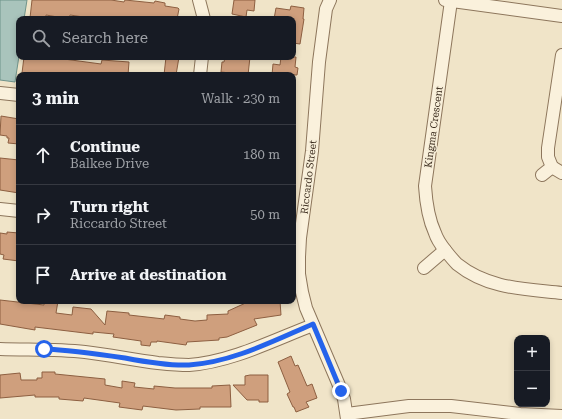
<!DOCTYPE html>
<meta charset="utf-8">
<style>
:root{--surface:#171b24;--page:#20242c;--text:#f1f3f6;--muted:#9ea1a6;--line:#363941}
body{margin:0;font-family:"Roboto Serif",serif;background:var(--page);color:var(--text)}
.controls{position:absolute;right:12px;bottom:12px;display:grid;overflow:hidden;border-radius:8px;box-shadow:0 2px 6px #0003}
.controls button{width:36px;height:36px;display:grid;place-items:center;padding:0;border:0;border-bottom:1px solid var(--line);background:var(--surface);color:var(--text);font:20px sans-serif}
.stop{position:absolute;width:12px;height:12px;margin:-9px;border:3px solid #2563eb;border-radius:50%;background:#fff}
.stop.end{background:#2563eb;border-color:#fff;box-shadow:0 1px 4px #0008}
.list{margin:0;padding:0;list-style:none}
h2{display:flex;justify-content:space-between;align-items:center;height:52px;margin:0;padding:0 16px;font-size:17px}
h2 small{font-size:13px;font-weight:400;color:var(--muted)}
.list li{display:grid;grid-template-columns:26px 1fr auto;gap:12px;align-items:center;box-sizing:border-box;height:60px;padding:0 16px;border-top:1px solid var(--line)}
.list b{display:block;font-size:15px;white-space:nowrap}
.list p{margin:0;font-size:13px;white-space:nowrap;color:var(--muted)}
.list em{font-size:13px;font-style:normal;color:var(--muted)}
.icon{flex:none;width:22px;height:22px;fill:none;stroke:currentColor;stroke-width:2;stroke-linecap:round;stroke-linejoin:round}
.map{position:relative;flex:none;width:562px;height:419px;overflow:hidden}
.search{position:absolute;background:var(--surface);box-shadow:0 2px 6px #0003;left:16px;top:16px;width:280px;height:44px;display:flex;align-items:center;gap:10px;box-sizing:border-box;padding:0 14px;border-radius:8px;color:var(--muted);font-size:15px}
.panel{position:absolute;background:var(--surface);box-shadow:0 2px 6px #0003;left:16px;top:72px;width:280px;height:232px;border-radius:8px}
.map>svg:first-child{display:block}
.water{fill:#a9c4bc;stroke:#6f938a}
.building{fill:#cf9f7d;stroke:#8d5f41}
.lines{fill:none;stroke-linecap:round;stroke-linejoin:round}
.minor-casing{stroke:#8d765c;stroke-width:14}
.minor{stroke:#faf1dc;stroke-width:12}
.route{stroke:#2563eb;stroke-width:5}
.labels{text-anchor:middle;stroke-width:3;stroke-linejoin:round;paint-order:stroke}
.street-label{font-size:10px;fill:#3d2e20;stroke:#f7eed8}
</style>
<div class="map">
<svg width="562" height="419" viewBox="0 0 562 419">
<rect width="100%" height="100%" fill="#f0e4c8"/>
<path class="water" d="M 0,0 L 27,0 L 24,19 L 19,19 L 19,56 L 15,82 L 0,80 Z"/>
<g class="building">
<path d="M 32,0 L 111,0 L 124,2 L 125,0 L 154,3 L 155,1 L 165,3 L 165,6 L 178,8 L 179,9 L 177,19 L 90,19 L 90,18 L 70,15 L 69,19 L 46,15 L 46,19 L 41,19 L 30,18 Z"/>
<path d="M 234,0 L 255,0 L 254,11 L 247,10 L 246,17 L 232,14 Z"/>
<path d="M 291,6 L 304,8 L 303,19 L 304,19 L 300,44 L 293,43 L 293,19 L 274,19 L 276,8 L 290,10 Z"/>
<path d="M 24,57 L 49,57 L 101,64 L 102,60 L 129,62 L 128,75 L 33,75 L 33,74 L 22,73 Z"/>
<path d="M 166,57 L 179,57 L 176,75 L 164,75 Z"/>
<path d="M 225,57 L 250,57 L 248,75 L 221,72 L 222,62 L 224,62 Z"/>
<path d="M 281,57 L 296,57 L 295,67 L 298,68 L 297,75 L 272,75 L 273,64 L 280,65 Z"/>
<path d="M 1,116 L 19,119 L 19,144 L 8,143 L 9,138 L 7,138 L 7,136 L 0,135 Z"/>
<path d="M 0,158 L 19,160 L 19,193 L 0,190 Z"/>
<path d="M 7,232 L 19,233 L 19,261 L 3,259 L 4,255 L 0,254 L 0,233 L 7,234 Z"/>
<path d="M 0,300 L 44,305 L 44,301 L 58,301 L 56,313 L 72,315 L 73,307 L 91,309 L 105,325 L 107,311 L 129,313 L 129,315 L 164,319 L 165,315 L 180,317 L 180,319 L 195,321 L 207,320 L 207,315 L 228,314 L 228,311 L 250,301 L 280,301 L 281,315 L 254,319 L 257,325 L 227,337 L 219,338 L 219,340 L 187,342 L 186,345 L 157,341 L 157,342 L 151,342 L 150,346 L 141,345 L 141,341 L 113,337 L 114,334 L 93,332 L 93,334 L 35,327 L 35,330 L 0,324 Z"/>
<path d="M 291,356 L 295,366 L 298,365 L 307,386 L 312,384 L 317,398 L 306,402 L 309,407 L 296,412 L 294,407 L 293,407 L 287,394 L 290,392 L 278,362 Z"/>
<path d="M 42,372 L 55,372 L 55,374 L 105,379 L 105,385 L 122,388 L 122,381 L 135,383 L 134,387 L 154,389 L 154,386 L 175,388 L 212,388 L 212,386 L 230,385 L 231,407 L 200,407 L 200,409 L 176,410 L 143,406 L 142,410 L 119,407 L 120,403 L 84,398 L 83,401 L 59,399 L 59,397 L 35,397 L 35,395 L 0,398 L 0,375 L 20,373 L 21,380 L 37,380 L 37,378 L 42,378 Z"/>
<path d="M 250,375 L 268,375 L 268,402 L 259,402 L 259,400 L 247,400 L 233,385 L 245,385 L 245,376 Z"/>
</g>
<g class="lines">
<g class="minor-casing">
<g id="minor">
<path d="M 199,0 L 204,19"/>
<path d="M 330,0 L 326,9 L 319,62 L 312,151 L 300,238 L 299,257 L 299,274 L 302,292 L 306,308 L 338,383 L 344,399 L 347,419"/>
<path d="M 445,0 L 562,16"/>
<path d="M 200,75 L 202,57"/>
<path d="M 0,93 L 19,95"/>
<path d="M 552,167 L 562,173"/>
<path d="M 542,175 L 552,167 L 548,157 L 548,148 L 562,55"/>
<path d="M 0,209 L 19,211"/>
<path d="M 445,250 C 441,245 437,239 435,233 C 428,218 426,202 425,186 L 451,1"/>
<path d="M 424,268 L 445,250 C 449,255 453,260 457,264 C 488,289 525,289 562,293"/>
<path d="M 0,349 C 29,350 57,349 85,352 C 110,355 134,360 158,363 C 168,364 178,365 189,365 C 231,362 274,340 313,325"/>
<path d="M 347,414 L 409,406 L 451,406 L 520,414 L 562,416"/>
</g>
</g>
<use href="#minor" class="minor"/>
</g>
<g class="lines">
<path class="route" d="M 44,349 C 71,350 98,354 125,358 C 146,362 168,366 189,365 C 233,362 273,341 313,324 L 341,391"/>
</g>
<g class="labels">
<g class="street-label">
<text transform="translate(433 127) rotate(-82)" y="4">Kingma Crescent</text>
<text transform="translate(308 177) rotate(-83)" y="4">Riccardo Street</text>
</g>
</g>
</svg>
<div class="controls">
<button>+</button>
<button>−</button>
</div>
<div class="stop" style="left:44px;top:349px"></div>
<div class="stop end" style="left:341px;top:391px"></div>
<div class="search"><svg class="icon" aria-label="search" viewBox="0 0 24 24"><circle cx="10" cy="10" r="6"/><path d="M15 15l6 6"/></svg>Search here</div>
<section class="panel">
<h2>3 min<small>Walk · 230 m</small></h2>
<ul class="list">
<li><svg class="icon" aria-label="ahead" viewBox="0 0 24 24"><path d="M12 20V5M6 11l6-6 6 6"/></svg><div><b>Continue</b><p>Balkee Drive</p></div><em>180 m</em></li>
<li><svg class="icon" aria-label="right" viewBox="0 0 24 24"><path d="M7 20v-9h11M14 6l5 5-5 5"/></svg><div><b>Turn right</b><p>Riccardo Street</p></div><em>50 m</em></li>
<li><svg class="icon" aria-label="arrive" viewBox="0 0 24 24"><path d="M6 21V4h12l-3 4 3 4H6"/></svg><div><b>Arrive at destination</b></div></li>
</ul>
</section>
</div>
